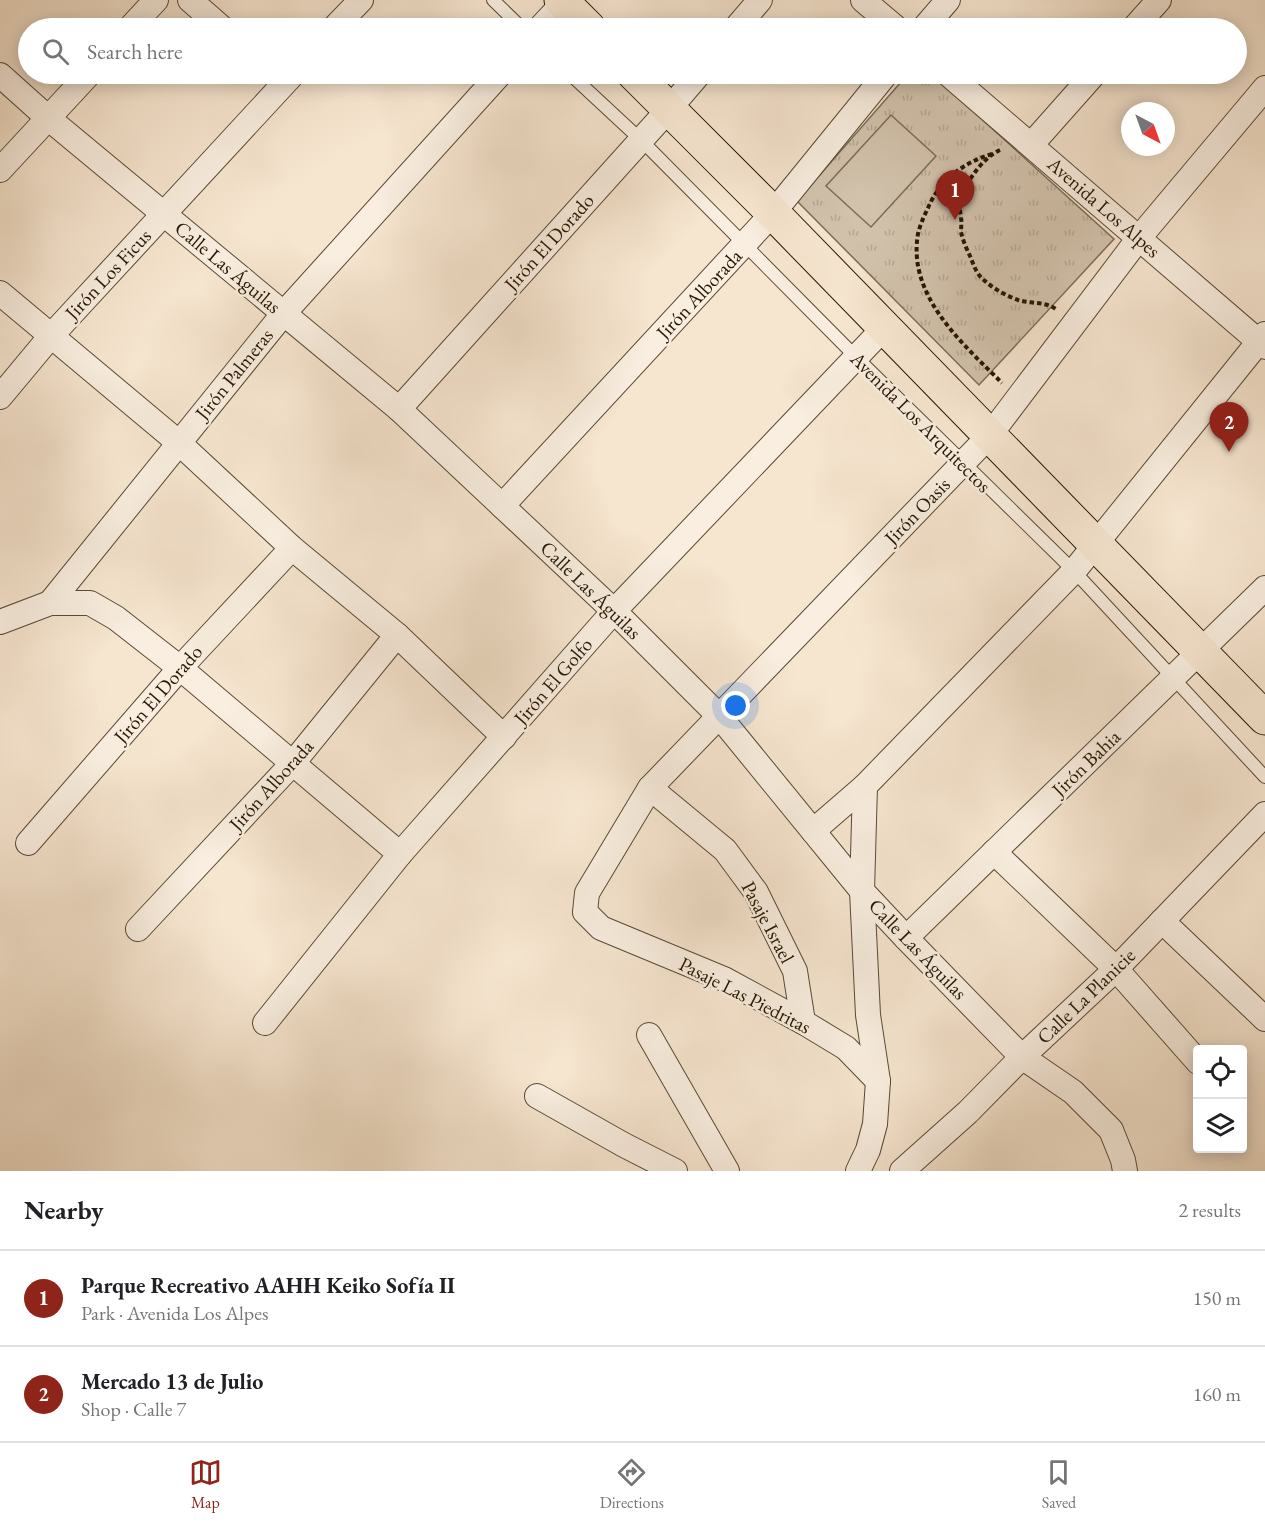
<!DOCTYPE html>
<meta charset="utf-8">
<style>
:root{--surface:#fff;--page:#f6f6f6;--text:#202124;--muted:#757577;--line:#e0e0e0;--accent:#8f2418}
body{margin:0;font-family:"EB Garamond",serif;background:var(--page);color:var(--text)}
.controls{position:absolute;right:18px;bottom:18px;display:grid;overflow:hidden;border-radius:6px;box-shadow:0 3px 15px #0003}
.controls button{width:54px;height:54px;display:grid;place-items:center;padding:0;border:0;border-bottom:2px solid var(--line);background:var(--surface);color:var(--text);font:30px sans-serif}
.compass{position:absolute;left:1121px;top:102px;width:54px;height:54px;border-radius:50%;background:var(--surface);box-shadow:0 3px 15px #0003;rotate:139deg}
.you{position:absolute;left:736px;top:706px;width:21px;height:21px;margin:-15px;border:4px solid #fff;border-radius:50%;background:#1a73e8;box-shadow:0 0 0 9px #1a73e833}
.badge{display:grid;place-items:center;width:39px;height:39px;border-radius:50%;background:var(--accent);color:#fff;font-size:20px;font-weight:700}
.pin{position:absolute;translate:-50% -50px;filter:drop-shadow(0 2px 3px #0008)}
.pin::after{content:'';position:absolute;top:32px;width:21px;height:18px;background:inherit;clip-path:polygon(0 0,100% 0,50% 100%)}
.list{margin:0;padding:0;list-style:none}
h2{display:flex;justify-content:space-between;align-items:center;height:78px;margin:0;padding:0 24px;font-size:26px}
h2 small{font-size:20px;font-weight:400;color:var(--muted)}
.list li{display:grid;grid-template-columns:39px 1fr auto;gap:18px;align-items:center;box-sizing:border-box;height:96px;padding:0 24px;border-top:2px solid var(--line)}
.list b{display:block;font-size:22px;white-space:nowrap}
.list p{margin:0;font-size:20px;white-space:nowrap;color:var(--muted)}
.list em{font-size:20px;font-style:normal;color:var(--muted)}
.icon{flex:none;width:33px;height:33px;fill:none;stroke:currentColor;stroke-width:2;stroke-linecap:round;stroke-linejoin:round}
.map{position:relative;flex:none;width:1265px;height:1171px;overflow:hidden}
.search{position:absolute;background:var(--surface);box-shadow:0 3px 15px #0003;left:18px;right:18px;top:18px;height:66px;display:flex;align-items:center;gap:15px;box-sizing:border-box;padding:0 21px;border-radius:33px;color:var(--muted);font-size:22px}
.sheet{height:270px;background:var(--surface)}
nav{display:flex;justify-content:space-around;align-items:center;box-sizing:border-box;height:84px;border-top:2px solid var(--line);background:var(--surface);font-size:16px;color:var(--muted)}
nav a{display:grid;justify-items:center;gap:3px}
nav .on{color:var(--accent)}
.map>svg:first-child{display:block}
.park{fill:url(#park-tufts);stroke:#7c6c56;stroke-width:1.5}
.pitch{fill:#d2c2ac;stroke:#7c6c56;stroke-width:1.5}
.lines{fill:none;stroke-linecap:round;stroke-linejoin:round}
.lane-casing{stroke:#594a34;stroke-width:14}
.street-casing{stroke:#594a34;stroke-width:26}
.primary-casing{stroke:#251601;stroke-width:35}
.path{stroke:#251601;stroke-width:4;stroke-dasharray:4.5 3;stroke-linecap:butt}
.lane{stroke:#f9eee0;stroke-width:12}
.street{stroke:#f9eee0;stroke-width:24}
.primary{stroke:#f6e5cf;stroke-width:33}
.labels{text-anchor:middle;stroke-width:5;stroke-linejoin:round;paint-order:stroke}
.street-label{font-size:20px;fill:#251601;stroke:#f9eee0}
</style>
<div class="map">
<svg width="1265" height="1171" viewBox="0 0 1265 1171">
<defs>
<pattern id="park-tufts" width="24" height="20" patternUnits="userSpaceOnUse" patternTransform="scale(1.5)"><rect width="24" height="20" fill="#d2c2ac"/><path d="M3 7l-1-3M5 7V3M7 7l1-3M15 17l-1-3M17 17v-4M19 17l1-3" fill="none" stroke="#b4a692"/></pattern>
</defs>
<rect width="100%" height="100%" fill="#f6e5cf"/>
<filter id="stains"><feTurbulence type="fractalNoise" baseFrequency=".00333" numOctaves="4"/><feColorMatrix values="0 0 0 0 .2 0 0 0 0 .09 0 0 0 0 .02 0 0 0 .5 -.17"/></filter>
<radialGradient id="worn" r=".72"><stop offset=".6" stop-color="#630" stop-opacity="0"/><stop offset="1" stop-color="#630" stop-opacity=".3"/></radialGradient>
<path class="park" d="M 908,74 L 932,74 L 1114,239 L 979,385 L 797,201 Z"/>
<path class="pitch" d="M 891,115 L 936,156 L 871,227 L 826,186 Z"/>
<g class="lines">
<g class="lane-casing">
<g id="lane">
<path d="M 493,0 L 522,28"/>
<path d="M 570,74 L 641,140 L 856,357 L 1074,571 L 1265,777"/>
</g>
</g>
<g class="street-casing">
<g id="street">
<path d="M 190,0 L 222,28"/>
<path d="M 863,0 L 896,28"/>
<path d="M 130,28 L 156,0"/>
<path d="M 334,28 L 361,0"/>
<path d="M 540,28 L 566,0"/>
<path d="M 736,28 L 760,0"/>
<path d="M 924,28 L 948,0"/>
<path d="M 1134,28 L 1159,0"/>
<path d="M 948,74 L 1265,347"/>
<path d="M 0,75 L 48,118 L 399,409 L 614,611 L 720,717 L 862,891 L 906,938 L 1022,1057 L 1073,1092 L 1111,1130 L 1123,1160 L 1125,1171"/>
<path d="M 1031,145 L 1094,74"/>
<path d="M 0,170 L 89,74"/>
<path d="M 0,293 L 178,442 L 292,548 L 397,635 L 504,737"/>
<path d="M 0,397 L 50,337 L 293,74"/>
<path d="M 399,409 L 669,109 L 699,74"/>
<path d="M 502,506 L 773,213 L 886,74"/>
<path d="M 50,603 L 284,313 L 500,74"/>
<path d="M 0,622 L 50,603 L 90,603 L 116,618 L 180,668 L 400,854"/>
<path d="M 650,788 L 725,850 L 756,892 L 795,971 L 803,1022"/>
<path d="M 813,831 L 865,786 L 1074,571 L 1265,334"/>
<path d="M 28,843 L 180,668 L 292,548"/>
<path d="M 994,852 L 1116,969 L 1198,1062"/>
<path d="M 1162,921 L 1265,1019"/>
<path d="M 138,929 L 293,763 L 397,635"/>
<path d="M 906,938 L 1265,588"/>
<path d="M 265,1023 L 400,854 L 614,611 L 884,328"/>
<path d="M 649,1035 L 727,1171"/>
<path d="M 878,1081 L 846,1048 L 803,1022 L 724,979 L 601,928 L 585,912 L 587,893 L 650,788 L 990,435 L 1139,238 L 1265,88"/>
<path d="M 537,1096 L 624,1145 L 675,1171"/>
<path d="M 858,1171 L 868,1150 L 875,1124 L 878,1081 L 868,1015 L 862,891 L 865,786"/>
<path d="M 902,1171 L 968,1112 L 1022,1057 L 1116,969 L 1265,814"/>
</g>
</g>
<g class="primary-casing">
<g id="primary">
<path d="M 561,0 L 589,28"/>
<path d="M 634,74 L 773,213 L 1265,718"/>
</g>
</g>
<g class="path">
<path d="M 1000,150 C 982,158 963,185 960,205 C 959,209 961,214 961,218 C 962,223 961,227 961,232 C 963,241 967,250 971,258 C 974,267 978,276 985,281 C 994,289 1007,296 1018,300 C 1031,304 1046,301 1057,310"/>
<path d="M 992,154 C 964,162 939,181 928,208 C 924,216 920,225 918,234 C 907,296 963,344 1002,383"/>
</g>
<use href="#lane" class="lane"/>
<use href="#street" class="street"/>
<use href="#primary" class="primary"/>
</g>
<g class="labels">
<g class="street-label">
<text transform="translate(1104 207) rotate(41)" y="7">Avenida Los Alpes</text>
<text transform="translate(549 242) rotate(-48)" y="7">Jirón El Dorado</text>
<text transform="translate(228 267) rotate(40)" y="7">Calle Las Águilas</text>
<text transform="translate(108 274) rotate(-47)" y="7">Jirón Los Ficus</text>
<text transform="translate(699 294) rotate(-47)" y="7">Jirón Alborada</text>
<text transform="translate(234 374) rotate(-51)" y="7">Jirón Palmeras</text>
<text transform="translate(921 422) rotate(45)" y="7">Avenida Los Arquitectos</text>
<text transform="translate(917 511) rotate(-46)" y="7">Jirón Oasis</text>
<text transform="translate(591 590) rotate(44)" y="7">Calle Las Águilas</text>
<text transform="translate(553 681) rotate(-49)" y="7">Jirón El Golfo</text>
<text transform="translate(158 694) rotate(-49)" y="7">Jirón El Dorado</text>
<text transform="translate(1086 763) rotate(-44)" y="7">Jirón Bahia</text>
<text transform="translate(271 785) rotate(-48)" y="7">Jirón Alborada</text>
<text transform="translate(768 922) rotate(62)" y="7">Pasaje Israel</text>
<text transform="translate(918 949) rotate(46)" y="7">Calle Las Águilas</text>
<text transform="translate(745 995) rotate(27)" y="7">Pasaje Las Piedritas</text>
<text transform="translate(1086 996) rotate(-44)" y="7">Calle La Planicie</text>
</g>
</g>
<rect width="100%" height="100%" filter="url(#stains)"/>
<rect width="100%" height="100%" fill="url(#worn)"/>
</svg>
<div class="controls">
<button><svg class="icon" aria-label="locate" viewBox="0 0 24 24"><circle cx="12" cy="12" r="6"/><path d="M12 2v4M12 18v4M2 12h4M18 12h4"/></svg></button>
<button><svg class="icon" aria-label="layers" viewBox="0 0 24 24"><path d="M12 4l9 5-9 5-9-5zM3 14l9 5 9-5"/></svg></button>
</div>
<svg class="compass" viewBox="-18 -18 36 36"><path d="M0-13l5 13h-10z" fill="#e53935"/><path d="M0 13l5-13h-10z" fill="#757577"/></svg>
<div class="you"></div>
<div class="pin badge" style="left:955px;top:220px">1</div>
<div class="pin badge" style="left:1229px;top:452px">2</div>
<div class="search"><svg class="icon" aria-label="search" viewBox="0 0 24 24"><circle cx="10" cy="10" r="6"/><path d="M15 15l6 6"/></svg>Search here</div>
</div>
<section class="sheet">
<h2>Nearby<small>2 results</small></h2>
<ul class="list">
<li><span class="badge">1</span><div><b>Parque Recreativo AAHH Keiko Sofía II</b><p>Park · Avenida Los Alpes</p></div><em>150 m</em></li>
<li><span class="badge">2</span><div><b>Mercado 13 de Julio</b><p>Shop · Calle 7</p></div><em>160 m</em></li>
</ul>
</section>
<nav>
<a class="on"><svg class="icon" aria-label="map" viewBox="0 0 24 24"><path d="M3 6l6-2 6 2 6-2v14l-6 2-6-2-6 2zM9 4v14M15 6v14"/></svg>Map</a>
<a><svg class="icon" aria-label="directions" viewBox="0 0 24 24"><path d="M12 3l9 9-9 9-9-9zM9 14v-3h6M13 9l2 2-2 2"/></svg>Directions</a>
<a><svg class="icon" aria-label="saved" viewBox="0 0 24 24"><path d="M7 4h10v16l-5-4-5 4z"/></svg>Saved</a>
</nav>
